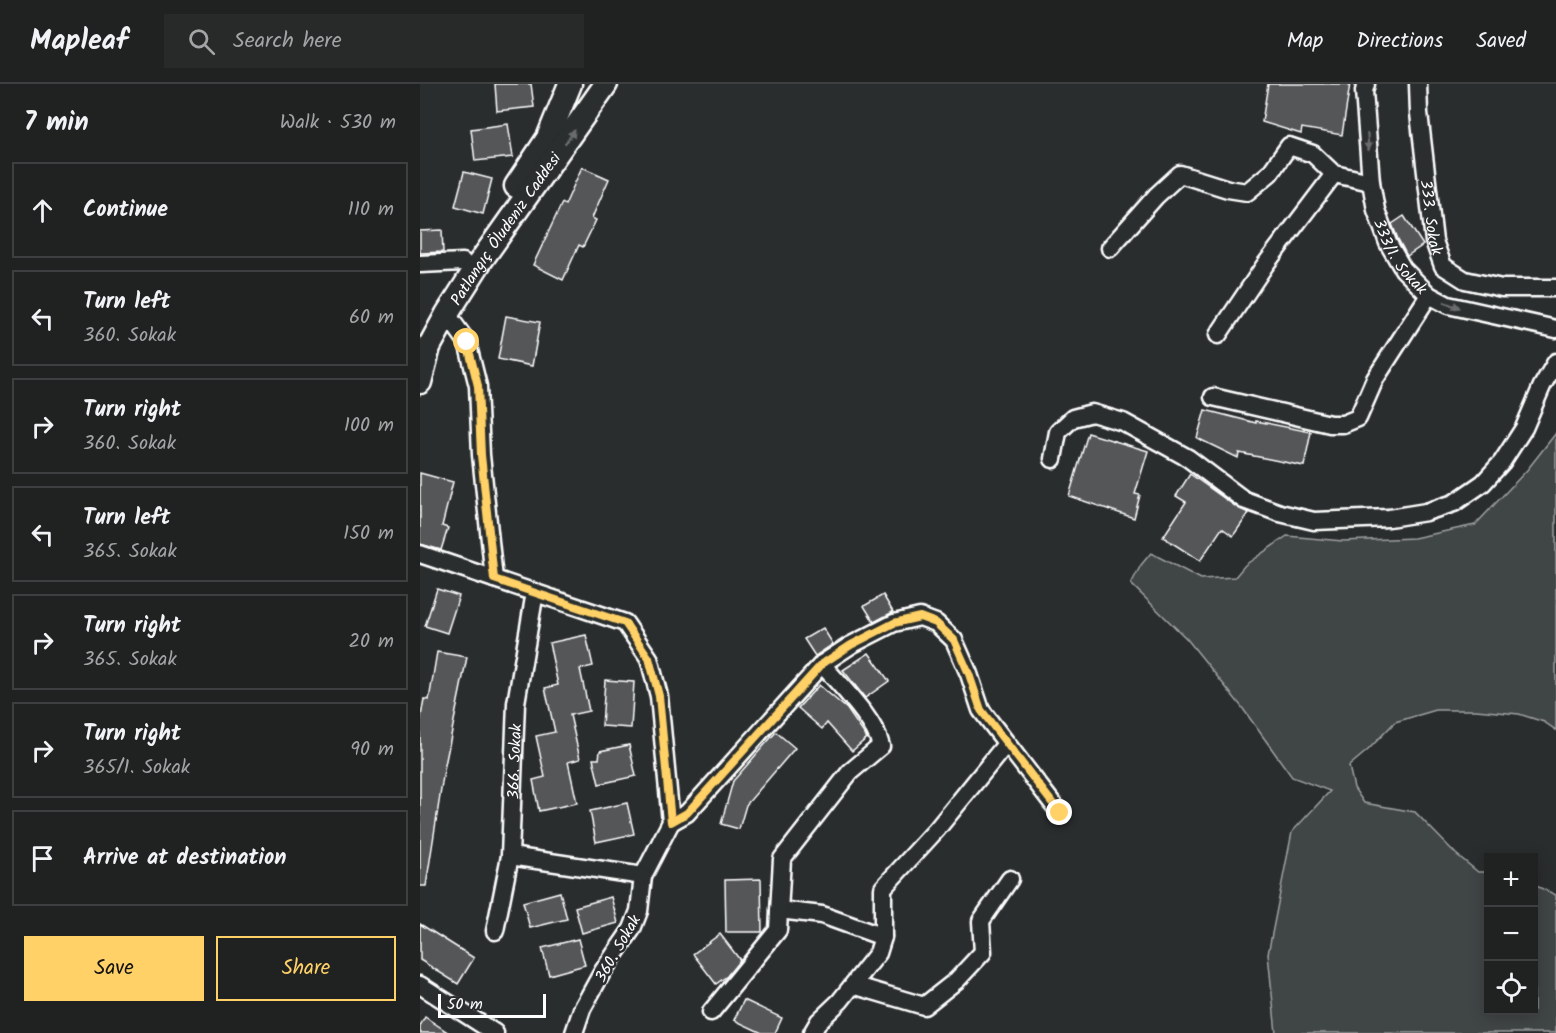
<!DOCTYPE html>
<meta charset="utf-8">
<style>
:root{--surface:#202222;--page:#282a2a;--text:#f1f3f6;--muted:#a2a4a5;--line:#3d3f40;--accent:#ffd166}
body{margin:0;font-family:Kalam,sans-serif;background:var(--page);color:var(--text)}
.controls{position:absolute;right:18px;bottom:18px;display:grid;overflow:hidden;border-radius:0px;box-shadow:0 3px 15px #0003}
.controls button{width:54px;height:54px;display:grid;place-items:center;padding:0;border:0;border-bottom:2px solid var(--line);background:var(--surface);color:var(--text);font:30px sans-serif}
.scale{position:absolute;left:18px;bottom:15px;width:108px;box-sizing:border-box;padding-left:6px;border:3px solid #fff;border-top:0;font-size:16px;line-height:21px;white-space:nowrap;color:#fff;-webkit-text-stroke:4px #2a2d2e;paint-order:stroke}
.stop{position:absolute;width:18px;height:18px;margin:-14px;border:4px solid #ffd166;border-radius:50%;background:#fff}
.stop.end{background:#ffd166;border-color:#fff;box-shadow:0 2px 6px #0008}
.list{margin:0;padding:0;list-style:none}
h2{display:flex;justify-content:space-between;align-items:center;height:78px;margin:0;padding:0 24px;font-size:26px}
h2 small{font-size:20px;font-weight:400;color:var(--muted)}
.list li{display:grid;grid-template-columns:39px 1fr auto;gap:18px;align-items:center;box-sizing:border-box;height:96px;margin:0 12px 12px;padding:0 12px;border:2px solid var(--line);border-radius:0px}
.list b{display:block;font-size:22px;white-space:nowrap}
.list p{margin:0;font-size:20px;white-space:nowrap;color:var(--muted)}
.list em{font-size:20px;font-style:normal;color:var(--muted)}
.actions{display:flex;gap:12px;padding:18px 24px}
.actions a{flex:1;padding:14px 0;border:2px solid var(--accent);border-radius:0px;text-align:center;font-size:21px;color:var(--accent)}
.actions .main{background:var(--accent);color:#111}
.icon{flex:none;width:33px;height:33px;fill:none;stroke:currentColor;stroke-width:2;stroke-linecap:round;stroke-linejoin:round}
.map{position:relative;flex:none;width:1136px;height:949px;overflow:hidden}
header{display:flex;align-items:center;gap:36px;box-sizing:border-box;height:84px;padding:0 30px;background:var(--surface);border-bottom:2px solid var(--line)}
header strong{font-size:28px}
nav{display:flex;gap:33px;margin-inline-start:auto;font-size:21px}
.search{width:420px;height:54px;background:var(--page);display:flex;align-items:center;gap:15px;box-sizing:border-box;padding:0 21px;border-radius:0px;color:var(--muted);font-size:22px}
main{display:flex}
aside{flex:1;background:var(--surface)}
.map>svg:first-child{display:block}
.green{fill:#414445;stroke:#a0a2a2;stroke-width:1.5}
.building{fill:#555758;stroke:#fff;stroke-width:1.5}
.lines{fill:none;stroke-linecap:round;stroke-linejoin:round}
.street-casing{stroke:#fff;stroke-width:21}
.secondary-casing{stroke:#fff;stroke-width:27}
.street{stroke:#2a2d2e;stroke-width:16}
.secondary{stroke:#2a2d2e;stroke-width:22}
.oneway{fill:#6a6c6d}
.route{stroke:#ffd166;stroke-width:8}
.labels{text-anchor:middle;stroke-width:5;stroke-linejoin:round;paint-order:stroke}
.street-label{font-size:16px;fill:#fff;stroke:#2a2d2e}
</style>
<header>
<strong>Mapleaf</strong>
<div class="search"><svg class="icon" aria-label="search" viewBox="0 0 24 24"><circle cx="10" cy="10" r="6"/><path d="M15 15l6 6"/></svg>Search here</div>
<nav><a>Map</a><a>Directions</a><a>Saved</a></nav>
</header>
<main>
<aside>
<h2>7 min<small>Walk · 530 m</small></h2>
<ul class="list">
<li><svg class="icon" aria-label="ahead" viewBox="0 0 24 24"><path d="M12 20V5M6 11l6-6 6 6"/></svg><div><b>Continue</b></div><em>110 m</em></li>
<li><svg class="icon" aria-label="left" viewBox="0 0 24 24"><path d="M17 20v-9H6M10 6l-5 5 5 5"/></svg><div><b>Turn left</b><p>360. Sokak</p></div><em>60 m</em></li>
<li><svg class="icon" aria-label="right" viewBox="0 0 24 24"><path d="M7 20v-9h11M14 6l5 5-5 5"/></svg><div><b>Turn right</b><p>360. Sokak</p></div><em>100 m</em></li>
<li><svg class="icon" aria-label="left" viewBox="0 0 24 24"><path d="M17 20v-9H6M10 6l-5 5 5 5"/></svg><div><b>Turn left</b><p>365. Sokak</p></div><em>150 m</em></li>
<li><svg class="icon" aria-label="right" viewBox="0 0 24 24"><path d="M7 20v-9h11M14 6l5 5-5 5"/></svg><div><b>Turn right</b><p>365. Sokak</p></div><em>20 m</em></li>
<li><svg class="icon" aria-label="right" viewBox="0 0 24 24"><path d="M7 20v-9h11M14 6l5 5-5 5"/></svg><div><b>Turn right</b><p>365/1. Sokak</p></div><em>90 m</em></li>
<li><svg class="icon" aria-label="arrive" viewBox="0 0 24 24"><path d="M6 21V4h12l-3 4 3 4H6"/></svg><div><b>Arrive at destination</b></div></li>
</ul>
<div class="actions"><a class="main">Save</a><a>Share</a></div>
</aside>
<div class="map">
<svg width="1136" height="949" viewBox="0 0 1136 949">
<rect width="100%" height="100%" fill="#2a2d2e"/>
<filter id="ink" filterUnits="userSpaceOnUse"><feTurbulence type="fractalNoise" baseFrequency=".0167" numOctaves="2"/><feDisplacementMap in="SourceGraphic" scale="12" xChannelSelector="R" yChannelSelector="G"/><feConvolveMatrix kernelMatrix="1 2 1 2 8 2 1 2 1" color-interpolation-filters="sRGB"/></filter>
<g filter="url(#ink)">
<path class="green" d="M 1136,349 L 1136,646 L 1124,638 L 1099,630 L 1056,626 L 1016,626 L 975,638 L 948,666 L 929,682 L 934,704 L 944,719 L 995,728 L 1036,770 L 1058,788 L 1068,788 L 1068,926 L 1114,926 L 1114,801 L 1136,811 L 1136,949 L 856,949 L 848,870 L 872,748 L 910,707 L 872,693 L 821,622 L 767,555 L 711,500 L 721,481 L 731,469 L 781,495 L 815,493 L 825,481 L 867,452 L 923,457 L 994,454 L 1055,441 L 1107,386 Z"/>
<g class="building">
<path d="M 75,0 L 111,0 L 114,23 L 77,27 Z"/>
<path d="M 848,0 L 930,0 L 922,51 L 882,44 L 881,50 L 842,38 Z"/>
<path d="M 88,40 L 93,73 L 55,77 L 51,45 Z"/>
<path d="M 162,83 L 189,95 L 172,134 L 176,136 L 163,163 L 159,161 L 143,196 L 113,181 L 142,119 L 145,121 Z"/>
<path d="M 44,88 L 72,95 L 63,130 L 35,122 Z"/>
<path d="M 984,132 L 1003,161 L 987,172 L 978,155 L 972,140 Z"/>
<path d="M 22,146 L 23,168 L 0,169 L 0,147 Z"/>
<path d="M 86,232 L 120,238 L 112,282 L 78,275 Z"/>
<path d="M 785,326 L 836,339 L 836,337 L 891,348 L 884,382 L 819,369 L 818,374 L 777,354 Z"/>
<path d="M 668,349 L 728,367 L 715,410 L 720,411 L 714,434 L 649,412 Z"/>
<path d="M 0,389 L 33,398 L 22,442 L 28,444 L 21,466 L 0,460 Z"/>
<path d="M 770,390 L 818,424 L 829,429 L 813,452 L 802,444 L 780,477 L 743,453 L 766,418 L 756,412 Z"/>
<path d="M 17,505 L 39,512 L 27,549 L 5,542 Z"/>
<path d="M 463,511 L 473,528 L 454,538 L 444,522 Z"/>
<path d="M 403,544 L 413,560 L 395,572 L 384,555 Z"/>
<path d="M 166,551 L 173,582 L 160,585 L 169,627 L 150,631 L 160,675 L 148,678 L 157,719 L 119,727 L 113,696 L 125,693 L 116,652 L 135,648 L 125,604 L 138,601 L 129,559 Z"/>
<path d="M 17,568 L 47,573 L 24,686 L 6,802 L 0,802 L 0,638 L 4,615 L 9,616 Z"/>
<path d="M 449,569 L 469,597 L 445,614 L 423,586 Z"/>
<path d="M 185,596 L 214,598 L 211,644 L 182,642 Z"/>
<path d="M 399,601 L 427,625 L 447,654 L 432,667 L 407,639 L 402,645 L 378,624 Z"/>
<path d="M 356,648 L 375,664 L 326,721 L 319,745 L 301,740 L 313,697 Z"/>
<path d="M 209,661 L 216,692 L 179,700 L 173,675 L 179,675 L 180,667 Z"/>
<path d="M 207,719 L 214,750 L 176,758 L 170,727 Z"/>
<path d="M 341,795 L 342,848 L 306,848 L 305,796 Z"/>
<path d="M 140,808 L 147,835 L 110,844 L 103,818 Z"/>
<path d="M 191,813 L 198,839 L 162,849 L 155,823 Z"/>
<path d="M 0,840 L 54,874 L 38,900 L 0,876 Z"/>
<path d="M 300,850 L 320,876 L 307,892 L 296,900 L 273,870 Z"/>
<path d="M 158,855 L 165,881 L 129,891 L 122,864 Z"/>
<path d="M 324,916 L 362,934 L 355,949 L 342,949 L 314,936 Z"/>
<path d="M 5,933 L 29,949 L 0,949 L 0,942 Z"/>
</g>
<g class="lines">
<g class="street-casing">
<g id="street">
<path id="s1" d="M 946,0 L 944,7 L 951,98 L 956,126 L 968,159 L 983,185 L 1009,211 L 1028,221 L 1136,245"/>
<path id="s2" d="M 998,0 L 999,29 L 1014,157 L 1023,182 L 1045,196 L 1082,204 L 1136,204"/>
<path d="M 690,164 L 736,112 L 760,90 L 808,105 L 827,108 L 850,89 L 869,62 L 893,70 L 914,90 L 951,98"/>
<path d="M 0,180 L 43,178"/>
<path d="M 27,230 L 47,258 L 58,302 L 61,371 L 74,495"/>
<path d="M 798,251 L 845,181 L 914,90"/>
<path d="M 793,313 L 910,340 L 923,340 L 938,334 L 955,295 L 1009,211"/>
<path d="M 633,375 L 638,348 L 653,334 L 672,329 L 703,338 L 768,374 L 824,416 L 860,429 L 894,437 L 969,434 L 1006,428 L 1034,419 L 1063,399 L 1082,378 L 1104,344 L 1122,302 L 1136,278"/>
<path d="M 0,470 L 205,539 L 229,574 L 239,612 L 251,738 L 223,792 L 219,827 L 212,845 L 183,887 L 162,925 L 154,949"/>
<path d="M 251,738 L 267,729 L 402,580 L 431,561 L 474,539 L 500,533 L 516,539 L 534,556 L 549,590 L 561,626 L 640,729"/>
<path d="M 90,772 L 223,792"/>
<path d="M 359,826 L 402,831 L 463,853"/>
<path id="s3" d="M 75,847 L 90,772 L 96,619 L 115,508"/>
<path d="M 0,901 L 75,949"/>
<path d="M 433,901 L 504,922 L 537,896 L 563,868 L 561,837 L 590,795"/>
<path d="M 291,928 L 358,846 L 362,775 L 430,688 L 461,662 C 454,634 421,603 402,580"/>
<path d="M 392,949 L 399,937 L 420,917 L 458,869 L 463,853 L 463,804 L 517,745 L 586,660"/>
</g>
</g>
<g class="secondary-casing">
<g id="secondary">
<path d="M 96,102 L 128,54 L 150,0"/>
<path id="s4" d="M 0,298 L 9,263 L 27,230 L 60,178 L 186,0"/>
</g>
</g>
<use href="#street" class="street"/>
<use href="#secondary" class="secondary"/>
</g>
<defs><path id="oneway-solid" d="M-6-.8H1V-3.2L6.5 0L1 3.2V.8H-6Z" transform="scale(1.5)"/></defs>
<g class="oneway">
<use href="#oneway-solid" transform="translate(150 53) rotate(-55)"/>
<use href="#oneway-solid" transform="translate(948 58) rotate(86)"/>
<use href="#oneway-solid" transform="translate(1032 221) rotate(20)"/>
</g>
</g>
<g class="lines" filter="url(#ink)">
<path class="route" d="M 47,258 L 58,302 L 61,371 L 74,495 L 205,539 L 229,574 L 239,612 L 251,738 L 267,729 L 402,580 L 431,561 L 474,539 L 500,533 L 516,539 L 534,556 L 549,590 L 561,626 L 640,729"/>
</g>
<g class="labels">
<g class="street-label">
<text dy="6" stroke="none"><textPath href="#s2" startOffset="134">333. Sokak</textPath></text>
<text dy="6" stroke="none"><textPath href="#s4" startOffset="177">Patlangıç Öludeniz Caddesi</textPath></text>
<text dy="6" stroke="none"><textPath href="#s1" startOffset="180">333/1. Sokak</textPath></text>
<text dy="6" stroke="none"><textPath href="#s3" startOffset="171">366. Sokak</textPath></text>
<text transform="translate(197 864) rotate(-60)" y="6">360. Sokak</text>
</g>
</g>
</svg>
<div class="controls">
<button>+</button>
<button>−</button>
<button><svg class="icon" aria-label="locate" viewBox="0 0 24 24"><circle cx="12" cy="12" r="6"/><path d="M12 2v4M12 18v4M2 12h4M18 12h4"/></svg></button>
</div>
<div class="scale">50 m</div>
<div class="stop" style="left:47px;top:258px"></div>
<div class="stop end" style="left:640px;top:729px"></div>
</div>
</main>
